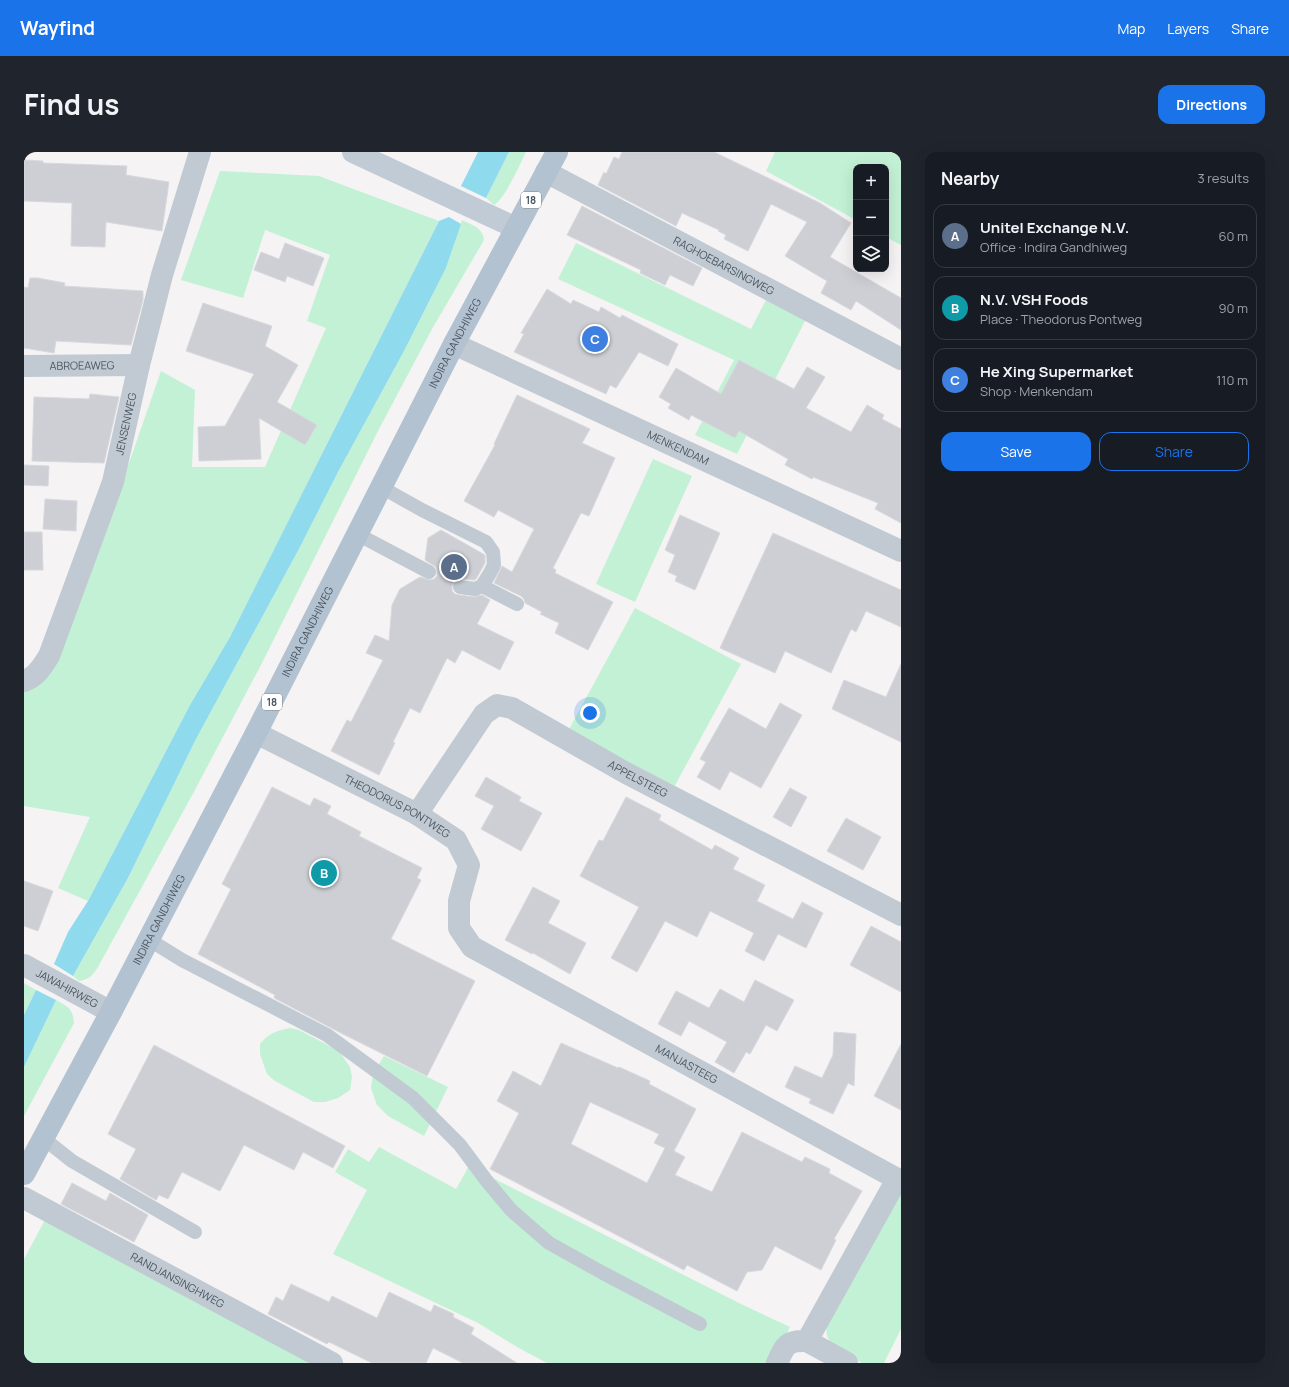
<!DOCTYPE html>
<meta charset="utf-8">
<style>
:root{--surface:#171b24;--page:#20242c;--text:#f1f3f6;--muted:#9ea1a6;--line:#363941;--accent:#1a73e8}
body{margin:0;font-family:Manrope,sans-serif;background:var(--page);color:var(--text)}
.controls{position:absolute;right:12px;top:12px;display:grid;overflow:hidden;border-radius:8px;box-shadow:0 4px 16px #0002}
.controls button{width:36px;height:36px;display:grid;place-items:center;padding:0;border:0;border-bottom:1px solid var(--line);background:var(--surface);color:var(--text);font:20px sans-serif}
.you{position:absolute;left:566px;top:561px;width:14px;height:14px;margin:-10px;border:3px solid #fff;border-radius:50%;background:#1a73e8;box-shadow:0 0 0 6px #1a73e833}
.badge{display:grid;place-items:center;width:26px;height:26px;border-radius:50%;background:var(--accent);color:#fff;font-size:13px;font-weight:700}
.pin{position:absolute;translate:-50% -50%;border:2px solid #fff;box-shadow:0 1px 4px #0006}
.list{margin:0;padding:0;list-style:none}
h2{display:flex;justify-content:space-between;align-items:center;height:52px;margin:0;padding:0 16px;font-size:17px}
h2 small{font-size:13px;font-weight:400;color:var(--muted)}
.list li{display:grid;grid-template-columns:26px 1fr auto;gap:12px;align-items:center;box-sizing:border-box;height:64px;margin:0 8px 8px;padding:0 8px;border:1px solid var(--line);border-radius:12px}
.list b{display:block;font-size:15px;white-space:nowrap}
.list p{margin:0;font-size:13px;white-space:nowrap;color:var(--muted)}
.list em{font-size:13px;font-style:normal;color:var(--muted)}
.actions{display:flex;gap:8px;padding:12px 16px}
.actions a{flex:1;padding:9px 0;border:1px solid var(--accent);border-radius:12px;text-align:center;font-size:14px;color:var(--accent)}
.actions .main{background:var(--accent);color:#fff}
.icon{flex:none;width:22px;height:22px;fill:none;stroke:currentColor;stroke-width:2;stroke-linecap:round;stroke-linejoin:round}
.map{position:relative;flex:none;width:877px;height:1211px;overflow:hidden;border-radius:12px}
header{display:flex;align-items:center;gap:24px;box-sizing:border-box;height:56px;padding:0 20px;background:var(--accent);color:#fff}
header strong{font-size:19px}
nav{display:flex;gap:22px;margin-inline-start:auto;font-size:14px}
.intro{display:flex;align-items:center;justify-content:space-between;box-sizing:border-box;height:96px;padding:0 24px}
h1{margin:0;font-size:28px}
.button{padding:10px 18px;border-radius:12px;background:var(--accent);color:#fff;font-size:14px;font-weight:700}
main{display:flex;gap:24px;padding:0 24px}
aside{flex:1;background:var(--surface);border-radius:12px;box-shadow:0 4px 16px #0002}
.map>svg:first-child{display:block}
.green{fill:#c3f1d5}
.water{fill:#90daee}
.building{fill:#cdcfd5;stroke:#d7d9de;fill-rule:evenodd}
.lines{fill:none;stroke-linecap:round;stroke-linejoin:round}
.lane{stroke:#c1cad2;stroke-width:14}
.street{stroke:#c1cad2;stroke-width:22}
.secondary{stroke:#c1cbd6;stroke-width:22}
.primary{stroke:#b3c2d1;stroke-width:22}
.labels{text-anchor:middle;stroke-width:4;stroke-linejoin:round;paint-order:stroke}
.shield{fill:#fff;stroke:#808990;stroke-width:1}
.shield-label{font-size:10px;font-weight:bold;fill:#4a5661}
.street-label{font-size:11px;fill:#4a5661;stroke:#fff}
</style>
<header>
<strong>Wayfind</strong>
<nav><a>Map</a><a>Layers</a><a>Share</a></nav>
</header>
<div class="intro"><h1>Find us</h1><a class="button">Directions</a></div>
<main>
<div class="map">
<svg width="877" height="1211" viewBox="0 0 877 1211">
<rect width="100%" height="100%" fill="#f5f3f3"/>
<g class="green">
<path d="M 485,0 L 502,0 C 496,12 481,47 470,53 L 462,46 Z"/>
<path d="M 751,0 L 877,0 L 877,93 L 862,85 L 862,15 L 832,15 L 832,68 L 742,19 Z"/>
<path d="M 196,19 L 295,24 L 415,69 L 206,485 L 166,553 L 64,749 L 34,736 L 66,665 L 0,654 L 0,537 L 70,412 L 137,219 L 171,238 L 168,315 L 241,315 L 302,176 L 283,169 L 306,103 L 241,78 L 219,146 L 157,128 Z"/>
<path d="M 438,68 C 448,73 459,76 460,88 L 408,177 L 354,279 L 238,511 L 172,636 L 74,815 C 68,824 66,827 55,829 L 49,824 L 104,726 L 172,587 L 276,395 L 314,320 L 380,199 L 422,116 Z"/>
<path d="M 552,91 L 727,177 L 743,146 L 783,165 L 713,302 L 671,283 L 710,208 L 534,127 Z"/>
<path d="M 629,307 L 668,324 L 611,450 L 572,432 Z"/>
<path d="M 611,456 L 717,512 L 649,637 L 543,581 Z"/>
<path d="M 0,831 L 12,838 L 0,863 Z"/>
<path d="M 32,848 C 44,855 49,856 50,871 L 0,964 L 0,915 Z"/>
<path d="M 266,876 L 275,878 L 315,899 L 326,915 L 328,925 L 326,938 L 314,946 L 301,950 L 290,950 L 251,929 L 243,922 L 236,902 L 236,892 C 245,881 252,879 266,876 Z"/>
<path d="M 360,904 L 424,935 L 400,984 L 364,964 L 353,953 L 347,936 L 349,922 Z"/>
<path d="M 355,995 L 432,1037 L 445,1014 L 719,1153 L 766,1175 L 748,1211 L 523,1211 L 493,1195 L 454,1171 L 309,1102 L 343,1038 L 311,1020 L 324,997 L 345,1010 Z"/>
<path d="M 877,1041 L 877,1177 L 860,1211 L 838,1211 L 813,1197 L 806,1190 L 803,1184 L 802,1174 Z"/>
<path d="M 21,1068 L 285,1207 L 283,1211 L 0,1211 L 0,1107 Z"/>
</g>
<g class="water">
<path d="M 454,0 L 485,0 L 462,46 L 437,34 Z"/>
<path d="M 425,65 L 437,72 L 422,116 L 380,199 L 314,320 L 276,395 L 172,587 L 104,726 L 49,824 L 30,812 L 44,780 L 64,749 L 166,553 L 206,485 L 415,69 Z"/>
<path d="M 12,838 L 32,848 L 0,915 L 0,863 Z"/>
</g>
<g class="building">
<path d="M 598,0 L 690,0 L 796,51 L 827,71 L 806,105 L 877,146 L 877,178 L 832,149 L 827,158 L 797,141 L 803,129 L 761,104 L 783,70 L 747,52 L 724,99 L 700,87 L 702,83 L 694,79 L 695,78 L 658,61 L 652,74 L 574,33 L 580,20 L 582,22 L 590,5 L 595,7 Z"/>
<path d="M 0,8 L 19,9 L 19,11 L 103,14 L 102,23 L 145,30 L 138,79 L 82,70 L 81,95 L 47,94 L 48,51 L 0,49 Z"/>
<path d="M 558,54 L 678,116 L 669,134 L 646,123 L 641,133 L 616,121 L 617,118 L 543,83 Z"/>
<path d="M 261,91 L 300,106 L 289,134 L 263,124 L 261,130 L 230,118 L 237,100 L 255,107 Z"/>
<path d="M 6,126 L 14,126 L 41,131 L 40,134 L 119,139 L 119,148 L 107,193 L 32,189 L 30,201 L 0,196 L 0,135 L 4,136 Z"/>
<path d="M 523,137 L 547,152 L 549,148 L 575,160 L 577,155 L 596,166 L 598,163 L 654,192 L 644,214 L 615,200 L 592,236 L 586,233 L 582,242 L 490,200 L 500,182 L 497,181 Z"/>
<path d="M 179,151 L 248,174 L 241,194 L 274,213 L 253,250 L 293,273 L 281,293 L 235,266 L 237,307 L 175,309 L 174,275 L 201,274 L 230,222 L 162,199 Z"/>
<path d="M 715,208 L 770,237 L 783,215 L 801,225 L 782,256 L 827,280 L 843,253 L 860,263 L 858,267 L 877,277 L 877,371 L 851,357 L 854,351 L 789,325 L 788,327 L 761,313 L 764,307 L 715,279 L 711,286 L 667,263 L 665,268 L 644,256 L 647,252 L 635,245 L 652,216 L 697,242 Z"/>
<path d="M 66,242 L 95,245 L 80,311 L 8,309 L 10,245 L 65,247 Z"/>
<path d="M 493,243 L 566,277 L 558,291 L 591,306 L 565,364 L 557,361 L 529,416 L 532,418 L 531,421 L 589,450 L 564,498 L 531,481 L 535,471 L 516,462 L 518,460 L 501,451 L 500,447 L 497,444 L 470,431 L 478,414 L 488,420 L 510,377 L 474,358 L 470,365 L 440,349 L 471,293 L 470,292 Z"/>
<path d="M 0,313 L 25,314 L 24,334 L 0,333 Z"/>
<path d="M 21,347 L 53,349 L 52,379 L 19,377 Z"/>
<path d="M 656,363 L 696,381 L 671,438 L 651,429 L 653,424 L 644,420 L 651,403 L 641,398 Z"/>
<path d="M 417,378 L 461,403 L 461,411 L 452,427 L 450,428 L 437,427 L 432,427 L 428,434 L 428,439 L 431,442 L 435,443 L 450,445 L 458,443 L 466,448 L 453,472 L 490,490 L 476,518 L 438,498 L 431,511 L 423,506 L 396,561 L 386,556 L 369,590 L 371,591 L 355,623 L 307,599 L 323,568 L 327,570 L 359,508 L 342,501 L 351,483 L 365,489 L 368,453 L 376,437 L 396,425 L 406,428 L 410,427 L 413,424 L 413,419 L 412,415 L 401,408 L 404,386 Z"/>
<path d="M 0,380 L 18,380 L 19,418 L 0,418 Z"/>
<path d="M 749,381 L 877,438 L 877,475 L 842,459 L 832,480 L 827,477 L 807,521 L 761,499 L 751,521 L 696,496 Z"/>
<path d="M 877,512 L 877,590 L 808,557 L 820,528 L 862,545 Z"/>
<path d="M 756,551 L 778,563 L 737,636 L 706,619 L 696,638 L 673,625 L 682,610 L 676,607 L 705,556 L 742,577 Z"/>
<path d="M 462,625 L 497,645 L 495,649 L 518,661 L 497,699 L 457,677 L 470,654 L 451,644 Z"/>
<path d="M 248,635 L 286,654 L 290,646 L 307,654 L 303,662 L 337,680 L 335,684 L 398,716 L 393,726 L 397,728 L 367,787 L 451,829 L 403,924 L 313,879 L 250,846 L 251,843 L 174,802 L 207,737 L 198,732 Z"/>
<path d="M 766,636 L 783,645 L 767,675 L 749,665 Z"/>
<path d="M 602,645 L 637,663 L 635,668 L 688,698 L 691,693 L 715,706 L 709,717 L 741,733 L 733,749 L 769,767 L 778,750 L 799,761 L 782,796 L 754,782 L 740,809 L 721,799 L 730,781 L 686,759 L 673,785 L 641,769 L 613,820 L 587,806 L 615,755 L 556,724 L 575,688 L 579,689 Z"/>
<path d="M 822,666 L 857,685 L 839,718 L 803,699 Z"/>
<path d="M 0,729 L 29,739 L 14,779 L 0,774 Z"/>
<path d="M 509,735 L 536,749 L 524,771 L 562,791 L 546,822 L 509,801 L 508,802 L 481,788 Z"/>
<path d="M 847,774 L 877,790 L 877,840 L 826,813 Z"/>
<path d="M 731,828 L 770,848 L 753,879 L 742,873 L 726,902 L 722,900 L 710,921 L 691,910 L 703,890 L 665,869 L 657,884 L 634,872 L 652,839 L 685,856 L 696,837 L 720,850 Z"/>
<path d="M 810,880 L 832,882 L 830,934 L 824,931 L 809,962 L 785,951 L 787,947 L 761,935 L 771,914 L 798,926 L 809,903 Z"/>
<path d="M 537,891 L 594,916 L 595,915 L 626,929 L 625,932 L 672,957 L 650,999 L 661,1005 L 651,1023 L 688,1040 L 718,980 L 778,1010 L 781,1005 L 806,1017 L 805,1021 L 838,1039 L 810,1087 L 812,1088 L 797,1118 L 751,1094 L 738,1118 L 723,1120 L 713,1139 L 663,1113 L 660,1118 L 466,1017 L 495,961 L 473,949 L 489,919 L 517,934 ZM 566,950 L 635,982 L 630,991 L 641,996 L 623,1031 L 547,992 Z"/>
<path d="M 877,892 L 877,958 L 850,944 Z"/>
<path d="M 130,893 L 321,994 L 309,1016 L 279,1000 L 270,1018 L 220,993 L 196,1039 L 158,1020 L 144,1047 L 135,1043 L 132,1048 L 96,1027 L 112,997 L 84,982 Z"/>
<path d="M 48,1031 L 82,1049 L 86,1041 L 124,1063 L 110,1090 L 37,1052 Z"/>
<path d="M 267,1132 L 305,1150 L 308,1144 L 353,1166 L 365,1140 L 407,1160 L 410,1153 L 430,1162 L 429,1165 L 450,1176 L 447,1182 L 493,1211 L 439,1211 L 409,1196 L 402,1211 L 348,1211 L 305,1190 L 303,1192 L 244,1162 L 252,1145 L 259,1149 Z"/>
</g>
<g class="lines">
<g class="lane">
<path d="M 357,335 L 398,358 L 462,390 L 469,400 L 470,413 L 466,421 L 458,434 L 451,437 L 436,435"/>
<path d="M 333,382 L 405,420"/>
<path d="M 458,434 L 493,452"/>
<path d="M 124,787 L 158,808 L 303,883 L 389,946 L 436,993 L 462,1028 L 487,1058 L 525,1091 L 579,1121 L 676,1172"/>
<path d="M 19,986 L 48,1009 L 171,1080"/>
</g>
<g class="street">
<path id="s1" d="M 522,20 L 877,207"/>
<path id="s2" d="M 430,192 L 877,399"/>
<path id="s3" d="M 0,214 L 115,213"/>
<path id="s4" d="M 0,529 C 12,525 18,515 25,504 L 89,330 L 115,213 L 138,123 L 176,0"/>
<path id="s5" d="M 232,581 L 393,662 L 432,688 L 445,713 L 435,749 L 435,776 L 448,795 L 877,1029"/>
<path id="s6" d="M 393,662 L 460,562 L 473,553 L 488,556 L 602,621 L 877,763"/>
<path id="s7" d="M 0,813 L 87,860"/>
<path id="s8" d="M 0,1046 L 308,1211"/>
<path d="M 783,1189 L 823,1211"/>
<path d="M 753,1211 C 761,1194 762,1188 783,1189 L 873,1027"/>
</g>
<path class="secondary" d="M 329,0 L 492,76"/>
<path class="primary" id="s9" d="M 0,1022 L 87,860 L 232,581 L 430,192 L 533,0"/>
</g>
<g class="labels">
<g class="shield">
<rect x="497" y="40" width="20" height="16" rx="3"/>
<rect x="238" y="542" width="20" height="16" rx="3"/>
</g>
<g class="shield-label">
<text x="507" y="52">18</text>
<text x="248" y="554">18</text>
</g>
<g class="street-label">
<text dy="4" stroke="none"><textPath href="#s1" startOffset="201">RAGHOEBARSINGWEG</textPath></text>
<text dy="4" stroke="none"><textPath href="#s9" startOffset="936">INDIRA GANDHIWEG</textPath></text>
<text dy="4" stroke="none"><textPath href="#s3" startOffset="58">ABROEAWEG</textPath></text>
<text dy="4" stroke="none"><textPath href="#s4" startOffset="281">JENSENWEG</textPath></text>
<text dy="4" stroke="none"><textPath href="#s2" startOffset="247">MENKENDAM</textPath></text>
<text dy="4" stroke="none"><textPath href="#s9" startOffset="612">INDIRA GANDHIWEG</textPath></text>
<text dy="4" stroke="none"><textPath href="#s6" startOffset="296">APPELSTEEG</textPath></text>
<text dy="4" stroke="none"><textPath href="#s5" startOffset="159">THEODORUS PONTWEG</textPath></text>
<text dy="4" stroke="none"><textPath href="#s9" startOffset="288">INDIRA GANDHIWEG</textPath></text>
<text dy="4" stroke="none"><textPath href="#s7" startOffset="49">JAWAHIRWEG</textPath></text>
<text dy="4" stroke="none"><textPath href="#s5" startOffset="587">MANJASTEEG</textPath></text>
<text dy="4" stroke="none"><textPath href="#s8" startOffset="174">RANDJANSINGHWEG</textPath></text>
</g>
</g>
</svg>
<div class="controls">
<button>+</button>
<button>−</button>
<button><svg class="icon" aria-label="layers" viewBox="0 0 24 24"><path d="M12 4l9 5-9 5-9-5zM3 14l9 5 9-5"/></svg></button>
</div>
<div class="you"></div>
<div class="pin badge" style="left:430px;top:415px;background:#5c6f8a">A</div>
<div class="pin badge" style="left:300px;top:721px;background:#0f9aa8">B</div>
<div class="pin badge" style="left:571px;top:187px;background:#3f7fe0">C</div>
</div>
<aside>
<h2>Nearby<small>3 results</small></h2>
<ul class="list">
<li><span class="badge" style="background:#5c6f8a">A</span><div><b>Unitel Exchange N.V.</b><p>Office · Indira Gandhiweg</p></div><em>60 m</em></li>
<li><span class="badge" style="background:#0f9aa8">B</span><div><b>N.V. VSH Foods</b><p>Place · Theodorus Pontweg</p></div><em>90 m</em></li>
<li><span class="badge" style="background:#3f7fe0">C</span><div><b>He Xing Supermarket</b><p>Shop · Menkendam</p></div><em>110 m</em></li>
</ul>
<div class="actions"><a class="main">Save</a><a>Share</a></div>
</aside>
</main>
